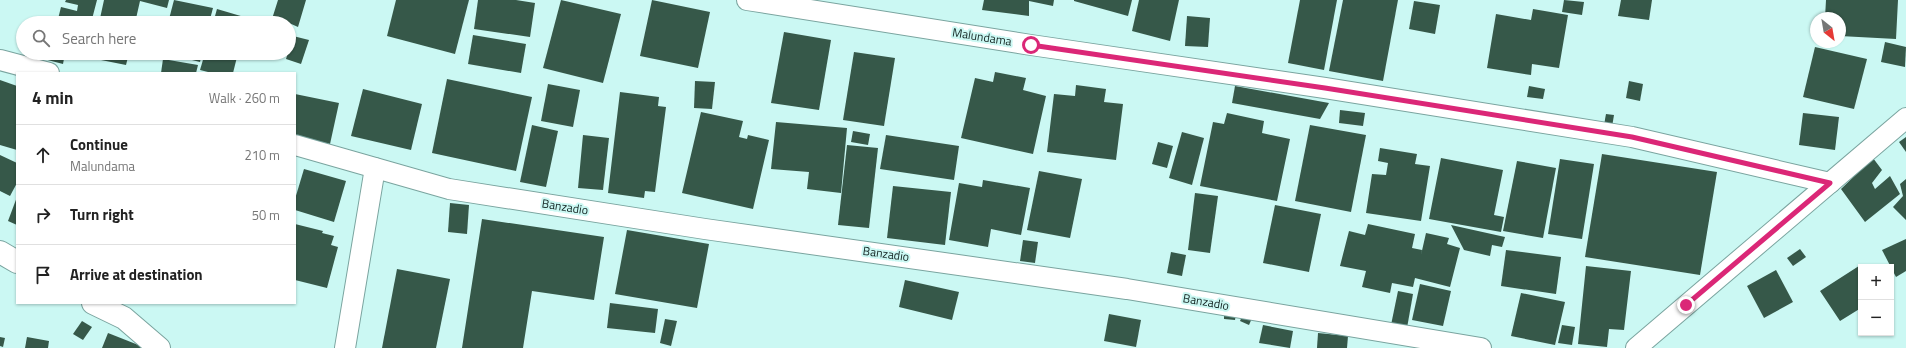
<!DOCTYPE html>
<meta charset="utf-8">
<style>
:root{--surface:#fff;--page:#f2f2f2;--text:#222;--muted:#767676;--line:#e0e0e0}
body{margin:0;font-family:"Titillium Web",sans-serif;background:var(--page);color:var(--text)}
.controls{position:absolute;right:12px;bottom:12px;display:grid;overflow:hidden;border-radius:0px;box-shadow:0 1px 3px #0004}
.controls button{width:36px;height:36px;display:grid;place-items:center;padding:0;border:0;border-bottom:1px solid var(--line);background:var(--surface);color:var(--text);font:20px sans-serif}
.compass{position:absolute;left:1810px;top:12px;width:36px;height:36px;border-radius:50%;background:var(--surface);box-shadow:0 1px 3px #0004;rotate:149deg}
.stop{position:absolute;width:12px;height:12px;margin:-9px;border:3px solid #db2777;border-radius:50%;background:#fff}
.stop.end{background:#db2777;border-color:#fff;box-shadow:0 1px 4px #0008}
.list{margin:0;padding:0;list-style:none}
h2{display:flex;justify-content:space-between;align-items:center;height:52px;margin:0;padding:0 16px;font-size:17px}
h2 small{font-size:13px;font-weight:400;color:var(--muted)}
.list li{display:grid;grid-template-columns:26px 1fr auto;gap:12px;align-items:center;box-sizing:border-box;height:60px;padding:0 16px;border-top:1px solid var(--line)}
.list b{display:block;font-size:15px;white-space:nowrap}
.list p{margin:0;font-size:13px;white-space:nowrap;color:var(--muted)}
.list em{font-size:13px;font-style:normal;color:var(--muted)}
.icon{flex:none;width:22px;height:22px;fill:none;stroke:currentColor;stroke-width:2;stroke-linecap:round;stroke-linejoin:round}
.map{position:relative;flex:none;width:1906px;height:348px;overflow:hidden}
.search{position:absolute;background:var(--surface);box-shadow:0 1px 3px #0004;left:16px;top:16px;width:280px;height:44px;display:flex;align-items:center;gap:10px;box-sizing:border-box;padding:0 14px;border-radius:22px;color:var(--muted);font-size:15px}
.panel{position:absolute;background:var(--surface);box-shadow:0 1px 3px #0004;left:16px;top:72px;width:280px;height:232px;border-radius:0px}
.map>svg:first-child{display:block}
.building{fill:#365849}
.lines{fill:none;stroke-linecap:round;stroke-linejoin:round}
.street-casing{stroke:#7aa49f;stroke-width:22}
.secondary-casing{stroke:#7aa49f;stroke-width:24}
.street{stroke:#fff;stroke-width:20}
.secondary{stroke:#fff;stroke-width:22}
.route{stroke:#db2777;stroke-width:5}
.labels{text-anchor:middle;stroke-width:4;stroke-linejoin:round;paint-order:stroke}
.street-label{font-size:12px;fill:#142523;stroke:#cbf8f3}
</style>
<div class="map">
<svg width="1906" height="348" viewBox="0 0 1906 348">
<rect width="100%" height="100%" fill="#cbf8f3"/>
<g class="building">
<path d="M 66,0 L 97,0 L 91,23 L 57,23 L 61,7 L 77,11 L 78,5 L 65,2 Z"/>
<path d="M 104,0 L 169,0 L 167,8 L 140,1 L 135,23 L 99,23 Z"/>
<path d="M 174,0 L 213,8 L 209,23 L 168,23 Z"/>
<path d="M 278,0 L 306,0 L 298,27 L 289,23 L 272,19 Z"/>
<path d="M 396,0 L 469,0 L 455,54 L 387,36 Z"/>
<path d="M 478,0 L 516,0 L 535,3 L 530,37 L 474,29 Z"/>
<path d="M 561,0 L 621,14 L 603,83 L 543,68 Z"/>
<path d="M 652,0 L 710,12 L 698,68 L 640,56 Z"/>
<path d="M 984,0 L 1054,0 L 1053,6 L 1029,1 L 1029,16 L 982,10 Z"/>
<path d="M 1074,0 L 1132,0 L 1128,16 L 1074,1 Z"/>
<path d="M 1139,0 L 1179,0 L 1170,41 L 1132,31 Z"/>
<path d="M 1300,0 L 1337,0 L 1324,70 L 1288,63 Z"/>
<path d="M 1343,0 L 1398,0 L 1383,81 L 1329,71 Z"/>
<path d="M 1564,0 L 1584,2 L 1582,15 L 1562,12 Z"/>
<path d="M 1621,0 L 1652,0 L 1649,20 L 1618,16 Z"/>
<path d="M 1826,0 L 1898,0 L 1896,39 L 1840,36 L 1840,18 L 1825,18 Z"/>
<path d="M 1414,1 L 1440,5 L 1435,34 L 1409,29 Z"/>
<path d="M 217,9 L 264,23 L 213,23 Z"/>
<path d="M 1533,9 L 1568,15 L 1559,68 L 1532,64 L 1531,75 L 1487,68 L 1496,14 L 1531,20 Z"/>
<path d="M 1187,16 L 1210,18 L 1208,47 L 1185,46 Z"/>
<path d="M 784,32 L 831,40 L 819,110 L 771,103 Z"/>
<path d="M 473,35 L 526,44 L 521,73 L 468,64 Z"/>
<path d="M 293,36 L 309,40 L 301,64 L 286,59 Z"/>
<path d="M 1885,42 L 1906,47 L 1905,67 L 1881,62 Z"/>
<path d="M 1815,47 L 1867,59 L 1854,109 L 1803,97 Z"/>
<path d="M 854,52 L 895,58 L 884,126 L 843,120 Z"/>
<path d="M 42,53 L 65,53 L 63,64 L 40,58 Z"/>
<path d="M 92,53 L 129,53 L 126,65 L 91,58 Z"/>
<path d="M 164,53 L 202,53 L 200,62 Z"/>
<path d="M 205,53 L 238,53 L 233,73 L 212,73 L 200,70 Z"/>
<path d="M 263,53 L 278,53 L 277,57 Z"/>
<path d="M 163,59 L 198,65 L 196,73 L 161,73 Z"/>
<path d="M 995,72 L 1026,78 L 1023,90 L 1046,96 L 1033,154 L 961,138 L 975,78 L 993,82 Z"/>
<path d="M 447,79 L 532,97 L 516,171 L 432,153 Z"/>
<path d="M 0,80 L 17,86 L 17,150 L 0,145 Z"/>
<path d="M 695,81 L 715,82 L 712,109 L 694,108 Z"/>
<path d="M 1629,81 L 1643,84 L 1640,101 L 1626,98 Z"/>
<path d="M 548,84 L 580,90 L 573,127 L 541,121 Z"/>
<path d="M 1076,85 L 1106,89 L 1104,102 L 1123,104 L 1116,160 L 1047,152 L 1054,94 L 1075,96 Z"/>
<path d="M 1235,86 L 1329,103 L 1320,119 L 1232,103 Z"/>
<path d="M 1529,86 L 1545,89 L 1543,99 L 1527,97 Z"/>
<path d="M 363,89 L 422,104 L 411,150 L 351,136 Z"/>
<path d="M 620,92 L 659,97 L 658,106 L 666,107 L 655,192 L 645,191 L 644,198 L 608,193 Z"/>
<path d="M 295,94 L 339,103 L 330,144 L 295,136 Z"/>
<path d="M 1340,110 L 1365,113 L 1363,126 L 1339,123 Z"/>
<path d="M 701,112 L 743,121 L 739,137 L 747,139 L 748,135 L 769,140 L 753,209 L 682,193 Z"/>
<path d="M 1227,113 L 1264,121 L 1262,133 L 1290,139 L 1277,201 L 1200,186 L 1213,122 L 1224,124 Z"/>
<path d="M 1803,113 L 1839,117 L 1835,150 L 1799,145 Z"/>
<path d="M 1606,114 L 1614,115 L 1612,127 L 1604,125 Z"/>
<path d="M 776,122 L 847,128 L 841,193 L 807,189 L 809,172 L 771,169 Z"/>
<path d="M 532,125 L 558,131 L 546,187 L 520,182 Z"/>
<path d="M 1310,125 L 1366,135 L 1351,212 L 1295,201 Z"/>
<path d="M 853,131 L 870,134 L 868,145 L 851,142 Z"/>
<path d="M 1182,132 L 1204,138 L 1192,185 L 1169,178 Z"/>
<path d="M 583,135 L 609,138 L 603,190 L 578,188 Z"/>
<path d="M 886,135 L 959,146 L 954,180 L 880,169 Z"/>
<path d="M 1906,137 L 1906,152 L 1899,142 Z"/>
<path d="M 1158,142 L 1173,146 L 1167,168 L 1152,164 Z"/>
<path d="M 847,145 L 878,148 L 869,228 L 838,225 Z"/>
<path d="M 1380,148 L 1417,154 L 1415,164 L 1430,166 L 1421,221 L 1366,213 L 1372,174 L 1386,175 L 1388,163 L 1378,161 Z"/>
<path d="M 1602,154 L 1717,172 L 1700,275 L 1585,257 Z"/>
<path d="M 0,155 L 17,163 L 17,183 L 10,196 L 0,191 Z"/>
<path d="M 1441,158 L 1503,170 L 1494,215 L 1504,217 L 1501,232 L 1429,219 Z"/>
<path d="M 1873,158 L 1882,170 L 1872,183 L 1875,189 L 1890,176 L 1900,194 L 1865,222 L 1841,189 Z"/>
<path d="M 1560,159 L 1594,164 L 1582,239 L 1548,234 Z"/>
<path d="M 1517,161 L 1556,168 L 1543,238 L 1503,231 Z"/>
<path d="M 304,169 L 346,181 L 334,222 L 295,210 L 295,199 Z"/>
<path d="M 1039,171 L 1082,179 L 1070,238 L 1027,230 Z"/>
<path d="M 1906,179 L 1906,220 L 1893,207 L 1903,196 L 1900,184 Z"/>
<path d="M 983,180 L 1030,188 L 1021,235 L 991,229 L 988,247 L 949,240 L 959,183 L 982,187 Z"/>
<path d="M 893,186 L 951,192 L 945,245 L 887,238 Z"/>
<path d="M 1195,193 L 1218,196 L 1210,253 L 1188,250 Z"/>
<path d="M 17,197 L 17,225 L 8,221 Z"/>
<path d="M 450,203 L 469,205 L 467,234 L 448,232 Z"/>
<path d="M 1275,205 L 1321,214 L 1309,272 L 1263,263 Z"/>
<path d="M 482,219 L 604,237 L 594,300 L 532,291 L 523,348 L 462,348 Z"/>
<path d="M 295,224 L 323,231 L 322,233 L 334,236 L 331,245 L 338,247 L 327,288 L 295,280 Z"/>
<path d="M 1368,224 L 1415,234 L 1412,248 L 1422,250 L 1421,255 L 1426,233 L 1449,238 L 1447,244 L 1460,248 L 1450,287 L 1415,278 L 1413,287 L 1392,283 L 1390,293 L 1362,287 L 1366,271 L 1340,266 L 1349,231 L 1365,235 Z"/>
<path d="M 1451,225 L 1505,237 L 1502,247 L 1492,245 L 1490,256 L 1464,250 Z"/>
<path d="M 627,230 L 709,244 L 697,308 L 615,294 Z"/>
<path d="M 1906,239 L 1906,271 L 1896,277 L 1882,250 Z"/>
<path d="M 1023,240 L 1038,242 L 1035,263 L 1020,261 Z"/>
<path d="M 1800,249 L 1806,257 L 1793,266 L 1787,258 Z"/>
<path d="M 1506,250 L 1561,257 L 1556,294 L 1501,286 Z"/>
<path d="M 1171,252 L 1186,255 L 1182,276 L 1167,273 Z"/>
<path d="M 1862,264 L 1864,267 L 1861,267 L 1861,308 L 1840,321 L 1820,291 Z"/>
<path d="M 1586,266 L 1631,271 L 1624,330 L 1609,329 L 1607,347 L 1578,344 Z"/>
<path d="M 397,269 L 450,279 L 436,348 L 382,348 Z"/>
<path d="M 1776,270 L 1793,302 L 1764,318 L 1747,286 Z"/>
<path d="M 905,280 L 959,292 L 952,320 L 899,307 Z"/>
<path d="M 1420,284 L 1451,291 L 1443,326 L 1412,320 Z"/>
<path d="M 1398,291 L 1413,294 L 1407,328 L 1391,325 Z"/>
<path d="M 1521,293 L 1565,302 L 1555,345 L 1511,336 Z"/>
<path d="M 610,303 L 658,309 L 655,333 L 607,328 Z"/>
<path d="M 1244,312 L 1253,316 L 1249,325 L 1240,321 Z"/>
<path d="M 1224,313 L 1236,314 L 1235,320 L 1224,319 Z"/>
<path d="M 1109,314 L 1141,320 L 1136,347 L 1104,341 Z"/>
<path d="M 665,319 L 677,321 L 671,346 L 660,343 Z"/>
<path d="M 82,321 L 92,327 L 83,340 L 73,334 Z"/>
<path d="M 1263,325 L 1293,331 L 1290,348 L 1259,343 Z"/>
<path d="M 1562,325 L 1575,327 L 1572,345 L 1558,343 Z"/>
<path d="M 108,333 L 146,348 L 102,348 Z"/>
<path d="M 1318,333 L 1348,336 L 1347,348 L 1317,348 Z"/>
<path d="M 0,337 L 5,338 L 3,347 L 0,346 Z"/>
<path d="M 27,337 L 49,341 L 48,348 L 25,348 Z"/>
</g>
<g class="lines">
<g class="street-casing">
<g id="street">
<path d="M 747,0 L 1031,45 L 1325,88 L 1632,137 L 1830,183"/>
<path d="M 0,60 L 49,73"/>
<path d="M 295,145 L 449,189 L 705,229 L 1127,289 L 1481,348"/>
<path d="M 345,348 L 375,168"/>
<path d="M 1636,348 L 1906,118"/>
</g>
</g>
<g class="secondary-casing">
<g id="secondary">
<path d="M 0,252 L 17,262"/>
<path d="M 93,303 L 124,318 L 159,348"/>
</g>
</g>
<use href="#street" class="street"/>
<use href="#secondary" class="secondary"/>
</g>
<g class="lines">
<path class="route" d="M 1031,45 L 1325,88 L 1632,137 L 1830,183 L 1686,305"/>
</g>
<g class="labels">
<g class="street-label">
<text transform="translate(982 37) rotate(9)" y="4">Malundama</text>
<text transform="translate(565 207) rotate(9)" y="4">Banzadio</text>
<text transform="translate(886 254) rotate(8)" y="4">Banzadio</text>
<text transform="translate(1206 302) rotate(10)" y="4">Banzadio</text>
</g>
</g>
</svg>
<div class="controls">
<button>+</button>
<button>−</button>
</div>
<svg class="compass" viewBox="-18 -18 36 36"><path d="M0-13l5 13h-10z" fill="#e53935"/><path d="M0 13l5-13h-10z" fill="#767676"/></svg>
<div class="stop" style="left:1031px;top:45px"></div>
<div class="stop end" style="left:1686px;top:305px"></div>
<div class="search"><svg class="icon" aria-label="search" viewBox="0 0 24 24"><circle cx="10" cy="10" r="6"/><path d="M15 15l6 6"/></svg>Search here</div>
<section class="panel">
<h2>4 min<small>Walk · 260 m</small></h2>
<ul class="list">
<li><svg class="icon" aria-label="ahead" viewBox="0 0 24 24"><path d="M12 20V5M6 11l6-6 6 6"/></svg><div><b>Continue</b><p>Malundama</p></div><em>210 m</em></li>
<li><svg class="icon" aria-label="right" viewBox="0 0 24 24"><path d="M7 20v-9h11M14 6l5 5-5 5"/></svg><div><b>Turn right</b></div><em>50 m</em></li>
<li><svg class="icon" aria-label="arrive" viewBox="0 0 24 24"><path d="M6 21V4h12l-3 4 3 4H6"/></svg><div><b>Arrive at destination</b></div></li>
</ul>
</section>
</div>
